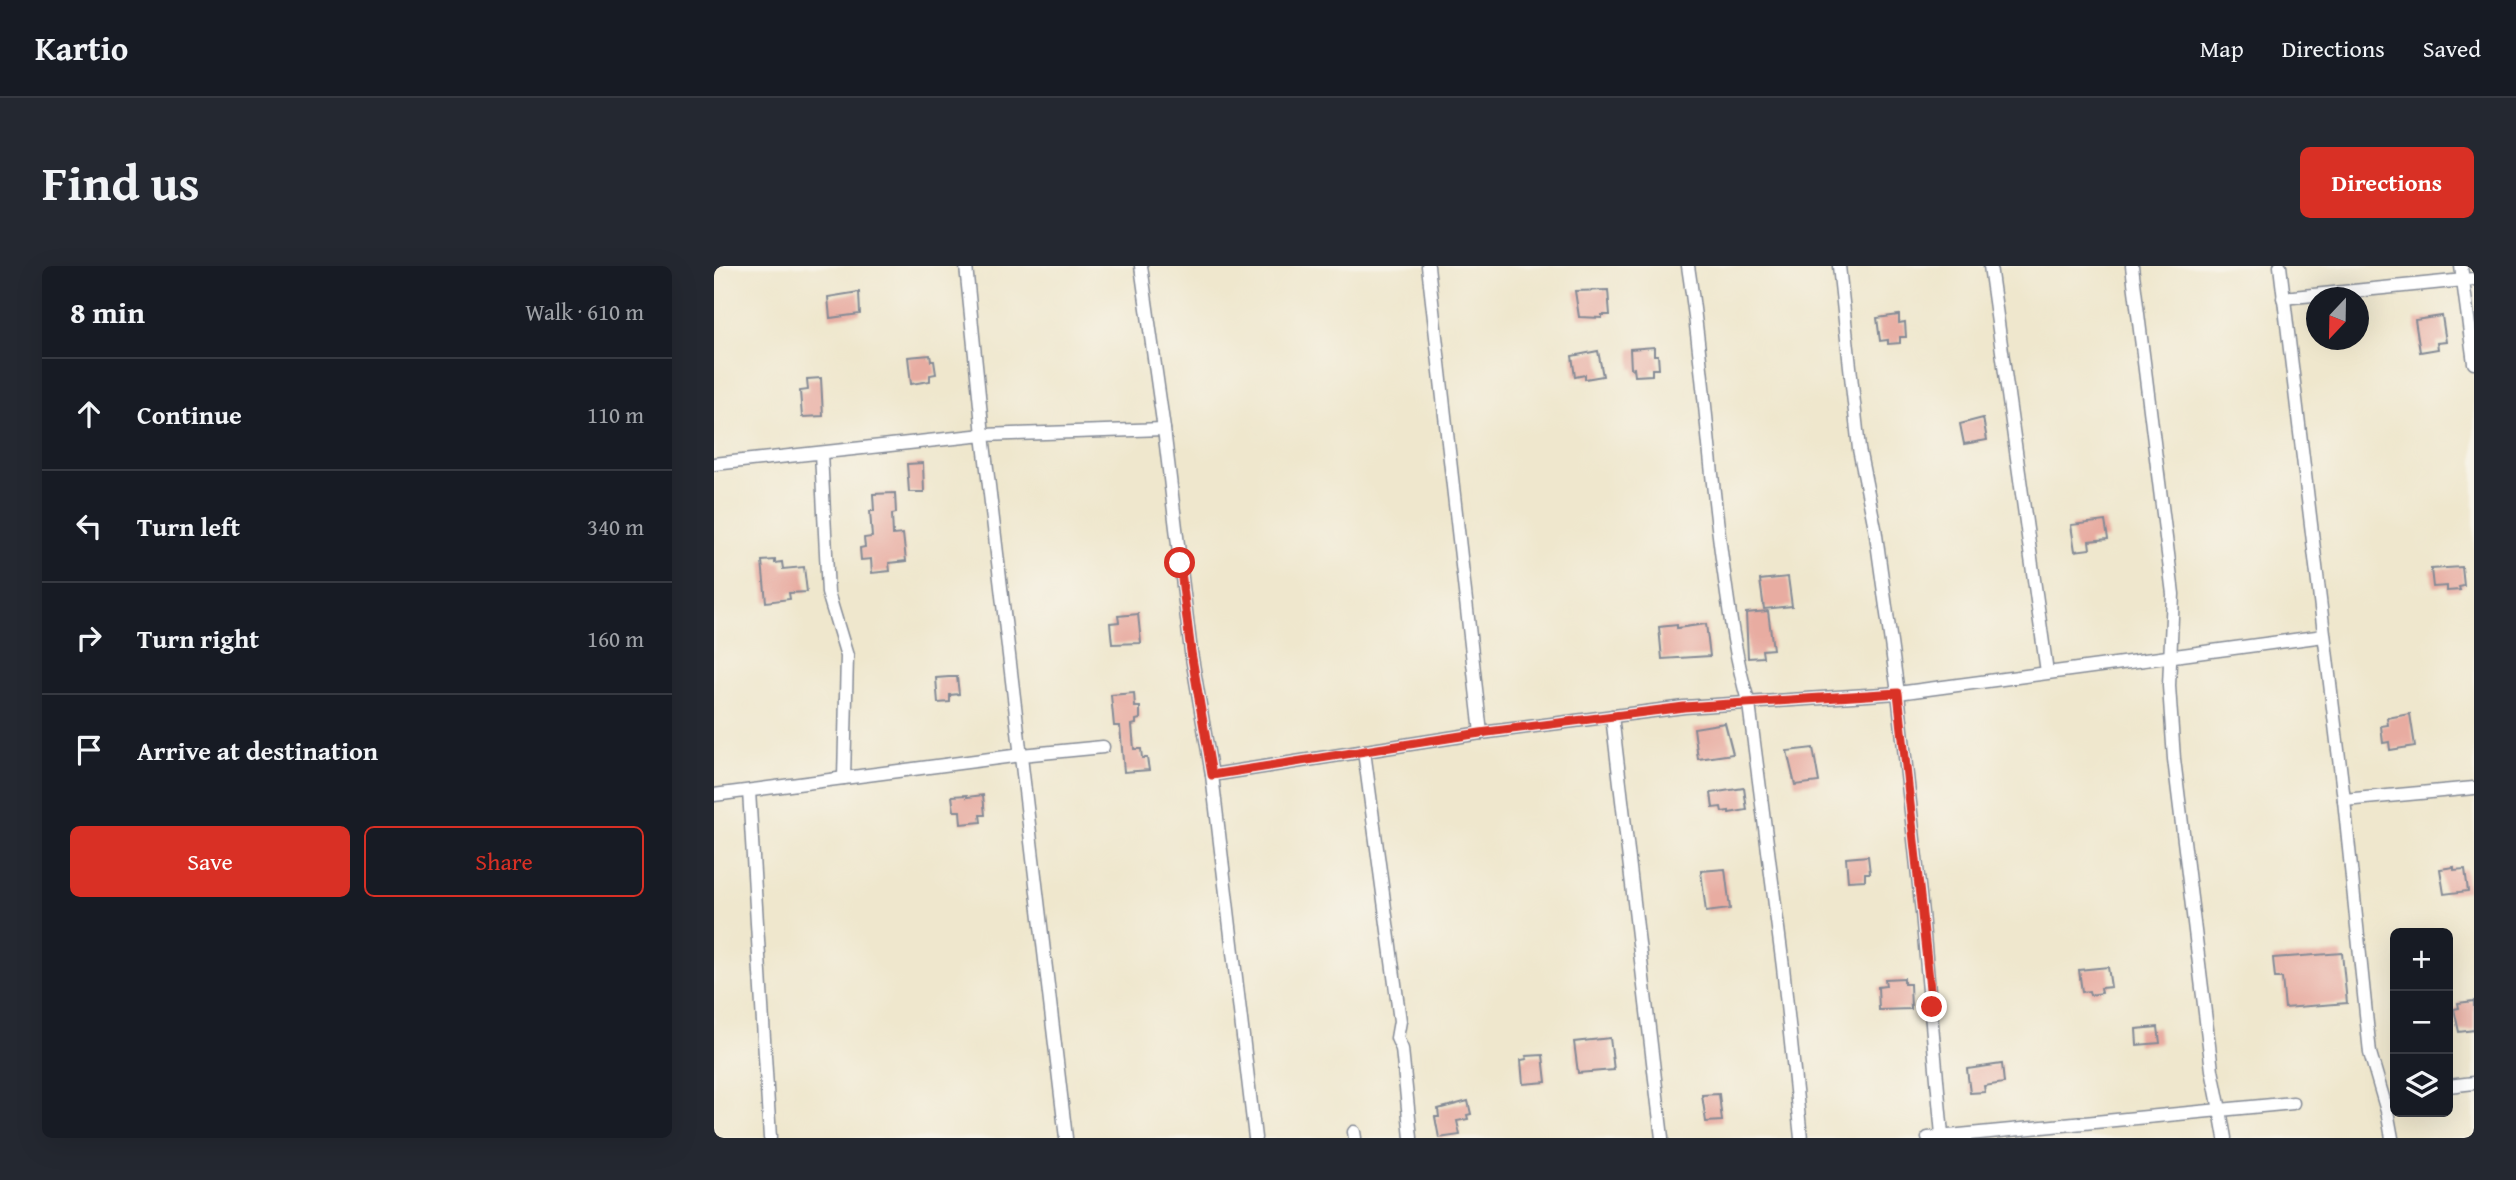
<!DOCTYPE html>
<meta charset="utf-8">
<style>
:root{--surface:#171b24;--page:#242831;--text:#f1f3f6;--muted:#9ea1a6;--line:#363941;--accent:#d93025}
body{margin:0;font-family:"Gentium Book Plus",serif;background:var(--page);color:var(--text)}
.controls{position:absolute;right:21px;bottom:21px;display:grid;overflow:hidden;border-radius:10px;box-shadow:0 7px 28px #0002}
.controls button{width:63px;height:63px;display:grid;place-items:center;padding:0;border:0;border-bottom:2px solid var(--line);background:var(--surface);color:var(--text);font:35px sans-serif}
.compass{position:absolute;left:1592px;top:21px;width:63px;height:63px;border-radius:50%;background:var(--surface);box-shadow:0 7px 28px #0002;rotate:202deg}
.stop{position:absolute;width:21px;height:21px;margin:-16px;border:5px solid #d93025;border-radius:50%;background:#fff}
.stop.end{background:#d93025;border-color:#fff;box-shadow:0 2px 7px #0008}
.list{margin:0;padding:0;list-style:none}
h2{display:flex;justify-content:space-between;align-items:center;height:91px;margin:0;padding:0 28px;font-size:30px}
h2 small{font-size:23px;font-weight:400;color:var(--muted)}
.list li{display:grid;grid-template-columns:46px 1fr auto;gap:21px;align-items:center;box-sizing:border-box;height:112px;padding:0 28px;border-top:2px solid var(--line)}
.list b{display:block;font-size:26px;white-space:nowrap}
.list em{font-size:23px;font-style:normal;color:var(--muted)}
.actions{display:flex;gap:14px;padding:21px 28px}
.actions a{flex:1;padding:16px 0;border:2px solid var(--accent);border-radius:10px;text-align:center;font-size:24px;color:var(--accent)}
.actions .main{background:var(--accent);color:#fff}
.icon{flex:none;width:38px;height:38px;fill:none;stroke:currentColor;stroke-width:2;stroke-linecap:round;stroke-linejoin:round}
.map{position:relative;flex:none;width:1760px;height:872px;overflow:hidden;border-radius:10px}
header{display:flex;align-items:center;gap:42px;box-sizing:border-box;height:98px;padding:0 35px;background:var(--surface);border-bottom:2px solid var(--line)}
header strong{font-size:33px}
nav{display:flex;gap:38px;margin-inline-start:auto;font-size:24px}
.intro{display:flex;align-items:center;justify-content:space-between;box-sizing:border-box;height:168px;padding:0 42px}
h1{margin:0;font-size:49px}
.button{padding:18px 32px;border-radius:10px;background:var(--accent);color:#fff;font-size:24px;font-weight:700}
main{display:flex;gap:42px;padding:0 42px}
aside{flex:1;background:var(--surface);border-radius:10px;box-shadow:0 7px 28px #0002}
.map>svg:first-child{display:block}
.building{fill:#e8aca1}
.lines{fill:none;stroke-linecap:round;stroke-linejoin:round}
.minor-casing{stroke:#858b96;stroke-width:15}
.minor{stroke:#fff;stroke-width:12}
.route{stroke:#d93025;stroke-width:9}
</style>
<header>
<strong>Kartio</strong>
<nav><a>Map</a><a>Directions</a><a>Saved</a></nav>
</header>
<div class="intro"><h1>Find us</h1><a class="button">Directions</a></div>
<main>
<aside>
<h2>8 min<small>Walk · 610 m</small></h2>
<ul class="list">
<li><svg class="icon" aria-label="ahead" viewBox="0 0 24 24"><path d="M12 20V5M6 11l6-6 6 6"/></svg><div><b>Continue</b></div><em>110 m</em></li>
<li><svg class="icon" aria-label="left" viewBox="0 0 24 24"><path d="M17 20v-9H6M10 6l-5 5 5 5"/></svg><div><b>Turn left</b></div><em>340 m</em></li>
<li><svg class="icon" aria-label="right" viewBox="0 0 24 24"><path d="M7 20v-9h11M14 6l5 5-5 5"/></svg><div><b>Turn right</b></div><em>160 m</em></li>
<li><svg class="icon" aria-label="arrive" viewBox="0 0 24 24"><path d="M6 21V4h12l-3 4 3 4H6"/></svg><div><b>Arrive at destination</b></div></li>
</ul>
<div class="actions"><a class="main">Save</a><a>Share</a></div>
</aside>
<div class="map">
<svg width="1760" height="872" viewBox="0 0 1760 872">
<rect width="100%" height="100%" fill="#f7f3e8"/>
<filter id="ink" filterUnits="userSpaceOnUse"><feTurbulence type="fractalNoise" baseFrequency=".0143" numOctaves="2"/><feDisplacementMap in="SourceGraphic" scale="14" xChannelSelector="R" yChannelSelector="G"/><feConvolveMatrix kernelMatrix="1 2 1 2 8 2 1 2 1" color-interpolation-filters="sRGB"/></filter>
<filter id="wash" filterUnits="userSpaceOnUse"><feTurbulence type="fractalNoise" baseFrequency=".00686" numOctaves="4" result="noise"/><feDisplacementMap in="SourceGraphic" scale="28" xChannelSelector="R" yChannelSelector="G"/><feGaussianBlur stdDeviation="1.57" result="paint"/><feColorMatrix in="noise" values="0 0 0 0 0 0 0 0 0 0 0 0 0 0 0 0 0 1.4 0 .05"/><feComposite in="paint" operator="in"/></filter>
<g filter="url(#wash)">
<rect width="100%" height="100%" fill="#efe7cd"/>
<g id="blocks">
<g class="building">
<path d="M 894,24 L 896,49 L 888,49 L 888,52 L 865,51 L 861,25 Z"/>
<path d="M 145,26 L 146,48 L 116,52 L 114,31 Z"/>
<path d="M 1185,49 L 1185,57 L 1191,56 L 1192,71 L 1186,71 L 1186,77 L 1174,78 L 1174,74 L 1166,75 L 1163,52 Z"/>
<path d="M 1728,50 L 1732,76 L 1723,77 L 1724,83 L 1706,86 L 1701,54 Z"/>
<path d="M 940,81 L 940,89 L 944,89 L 945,103 L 938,103 L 938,109 L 921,110 L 920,102 L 917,103 L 916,83 Z"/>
<path d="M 884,85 L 889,110 L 871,113 L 871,109 L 861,111 L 858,90 Z"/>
<path d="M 216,89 L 217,95 L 220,95 L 222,108 L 216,109 L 216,115 L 197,118 L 194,91 Z"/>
<path d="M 107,112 L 109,150 L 88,151 L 86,125 L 94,124 L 93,113 Z"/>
<path d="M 1269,152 L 1273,174 L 1250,178 L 1246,158 Z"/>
<path d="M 209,197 L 210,226 L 195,226 L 193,198 Z"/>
<path d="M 181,227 L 182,247 L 178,248 L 179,269 L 189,268 L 192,295 L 175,297 L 176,305 L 158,307 L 157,293 L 147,294 L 146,282 L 151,281 L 150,272 L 158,271 L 156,245 L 160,245 L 159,228 Z"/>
<path d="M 1391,255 L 1394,273 L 1375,275 L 1376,283 L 1361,285 L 1357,259 Z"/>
<path d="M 61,294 L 61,297 L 68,296 L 69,303 L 90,301 L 93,326 L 75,327 L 76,333 L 52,336 L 48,295 Z"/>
<path d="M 1748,301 L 1750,320 L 1745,321 L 1746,324 L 1733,325 L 1733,320 L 1719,321 L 1717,303 Z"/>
<path d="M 1074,311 L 1078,340 L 1050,343 L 1046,314 Z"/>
<path d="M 1054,345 L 1059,383 L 1048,384 L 1049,391 L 1034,392 L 1032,347 Z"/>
<path d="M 424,348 L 427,377 L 398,378 L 396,357 L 405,356 L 404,350 Z"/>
<path d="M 992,358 L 996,390 L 948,393 L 945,361 L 963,359 L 963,362 Z"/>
<path d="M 235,411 L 243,411 L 245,428 L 236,429 L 236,436 L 224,437 L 222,412 Z"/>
<path d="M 420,427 L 421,441 L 426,441 L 426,453 L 422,454 L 422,458 L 418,459 L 420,483 L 427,483 L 428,492 L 433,492 L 435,504 L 410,506 L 406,460 L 400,460 L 397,429 Z"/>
<path d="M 1696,448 L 1701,480 L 1676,484 L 1675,476 L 1669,477 L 1667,460 L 1674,459 L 1673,452 Z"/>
<path d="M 1011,457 L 1019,488 L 984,493 L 980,462 Z"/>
<path d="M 1099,482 L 1105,516 L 1081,519 L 1073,485 Z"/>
<path d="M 1030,522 L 1033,544 L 1015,547 L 1015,545 L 1008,546 L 1007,541 L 999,542 L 997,527 Z"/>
<path d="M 253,529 L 253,531 L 269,529 L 271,549 L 266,549 L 267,556 L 247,558 L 246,545 L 240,545 L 238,530 Z"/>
<path d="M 1154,590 L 1156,607 L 1151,607 L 1151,614 L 1134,615 L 1132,592 Z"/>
<path d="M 1740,601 L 1740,604 L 1751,603 L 1754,625 L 1730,628 L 1726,603 Z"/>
<path d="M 1011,603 L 1016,643 L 992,646 L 987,605 Z"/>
<path d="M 1628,687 L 1633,737 L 1571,742 L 1568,712 L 1561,712 L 1559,692 Z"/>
<path d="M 1394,701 L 1397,721 L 1387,722 L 1388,727 L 1376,729 L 1375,725 L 1368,726 L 1365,704 Z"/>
<path d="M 1190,712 L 1190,718 L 1196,718 L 1197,743 L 1165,744 L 1164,721 L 1172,720 L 1171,713 Z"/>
<path d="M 1760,735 L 1760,764 L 1745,766 L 1740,743 L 1745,742 L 1744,737 Z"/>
<path d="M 1444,761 L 1446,777 L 1423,779 L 1422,763 Z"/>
<path d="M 896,772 L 900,804 L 864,807 L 860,776 Z"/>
<path d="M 829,789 L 832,816 L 809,818 L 807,794 L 813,793 L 812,790 Z"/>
<path d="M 1288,798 L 1290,817 L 1270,820 L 1271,826 L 1256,827 L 1253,803 Z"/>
<path d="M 1005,828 L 1008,855 L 992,856 L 988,829 Z"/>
<path d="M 754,835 L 757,848 L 753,849 L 754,853 L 743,855 L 746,869 L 725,872 L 721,851 L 725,851 L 724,843 Z"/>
</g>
</g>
</g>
<g filter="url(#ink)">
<use href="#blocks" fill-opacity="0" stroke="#858b96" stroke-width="2"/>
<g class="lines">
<g class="minor-casing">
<g id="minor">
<path d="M 252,0 L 269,169 L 450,163"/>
<path d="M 427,0 L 450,163 L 477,386 L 498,509 L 541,872"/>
<path d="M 714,0 L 767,467"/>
<path d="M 974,0 C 990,102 995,205 1010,307 C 1016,351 1022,395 1035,438 L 1069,701 L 1087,872"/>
<path d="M 1125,0 L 1145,183 L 1161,262 L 1184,427 L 1208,647 L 1228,869"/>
<path d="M 1276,0 L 1333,406"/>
<path d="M 1418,0 L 1459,328 L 1455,420 L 1460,493 L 1498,804 L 1506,844 L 1579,837"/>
<path d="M 1566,0 L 1630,534 L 1656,787 L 1673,845 L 1678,872"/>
<path d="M 1747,0 L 1760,97"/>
<path d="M 1569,32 L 1760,13"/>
<path d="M 107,187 L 114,327 L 133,390 L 130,512"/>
<path d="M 0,198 L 269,169 L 352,872"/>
<path d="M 898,450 L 948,872"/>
<path d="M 650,485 L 686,755 L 683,772 L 688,783 L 697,872"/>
<path d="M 498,509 L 767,467 L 970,441 L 1184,427 L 1610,370"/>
<path d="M 35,525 L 56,872"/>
<path d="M 0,529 L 307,489 L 389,481"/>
<path d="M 1630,534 L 1760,522"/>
<path d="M 1734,820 L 1760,817"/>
<path d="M 640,866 L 641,872"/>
<path d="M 1214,872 L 1506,844 L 1511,872"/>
</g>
</g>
<use href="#minor" class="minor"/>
</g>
</g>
<g class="lines" filter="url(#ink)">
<path class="route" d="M 466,297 L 477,386 L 498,509 L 766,467 L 970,441 L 1184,427 L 1218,741"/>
</g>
</svg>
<div class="controls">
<button>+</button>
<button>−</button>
<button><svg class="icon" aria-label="layers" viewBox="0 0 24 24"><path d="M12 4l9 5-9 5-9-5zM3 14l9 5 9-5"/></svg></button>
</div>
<svg class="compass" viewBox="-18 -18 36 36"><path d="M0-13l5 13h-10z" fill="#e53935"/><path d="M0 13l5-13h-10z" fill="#9ea1a6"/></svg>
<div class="stop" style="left:466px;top:297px"></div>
<div class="stop end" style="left:1218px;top:741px"></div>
</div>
</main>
